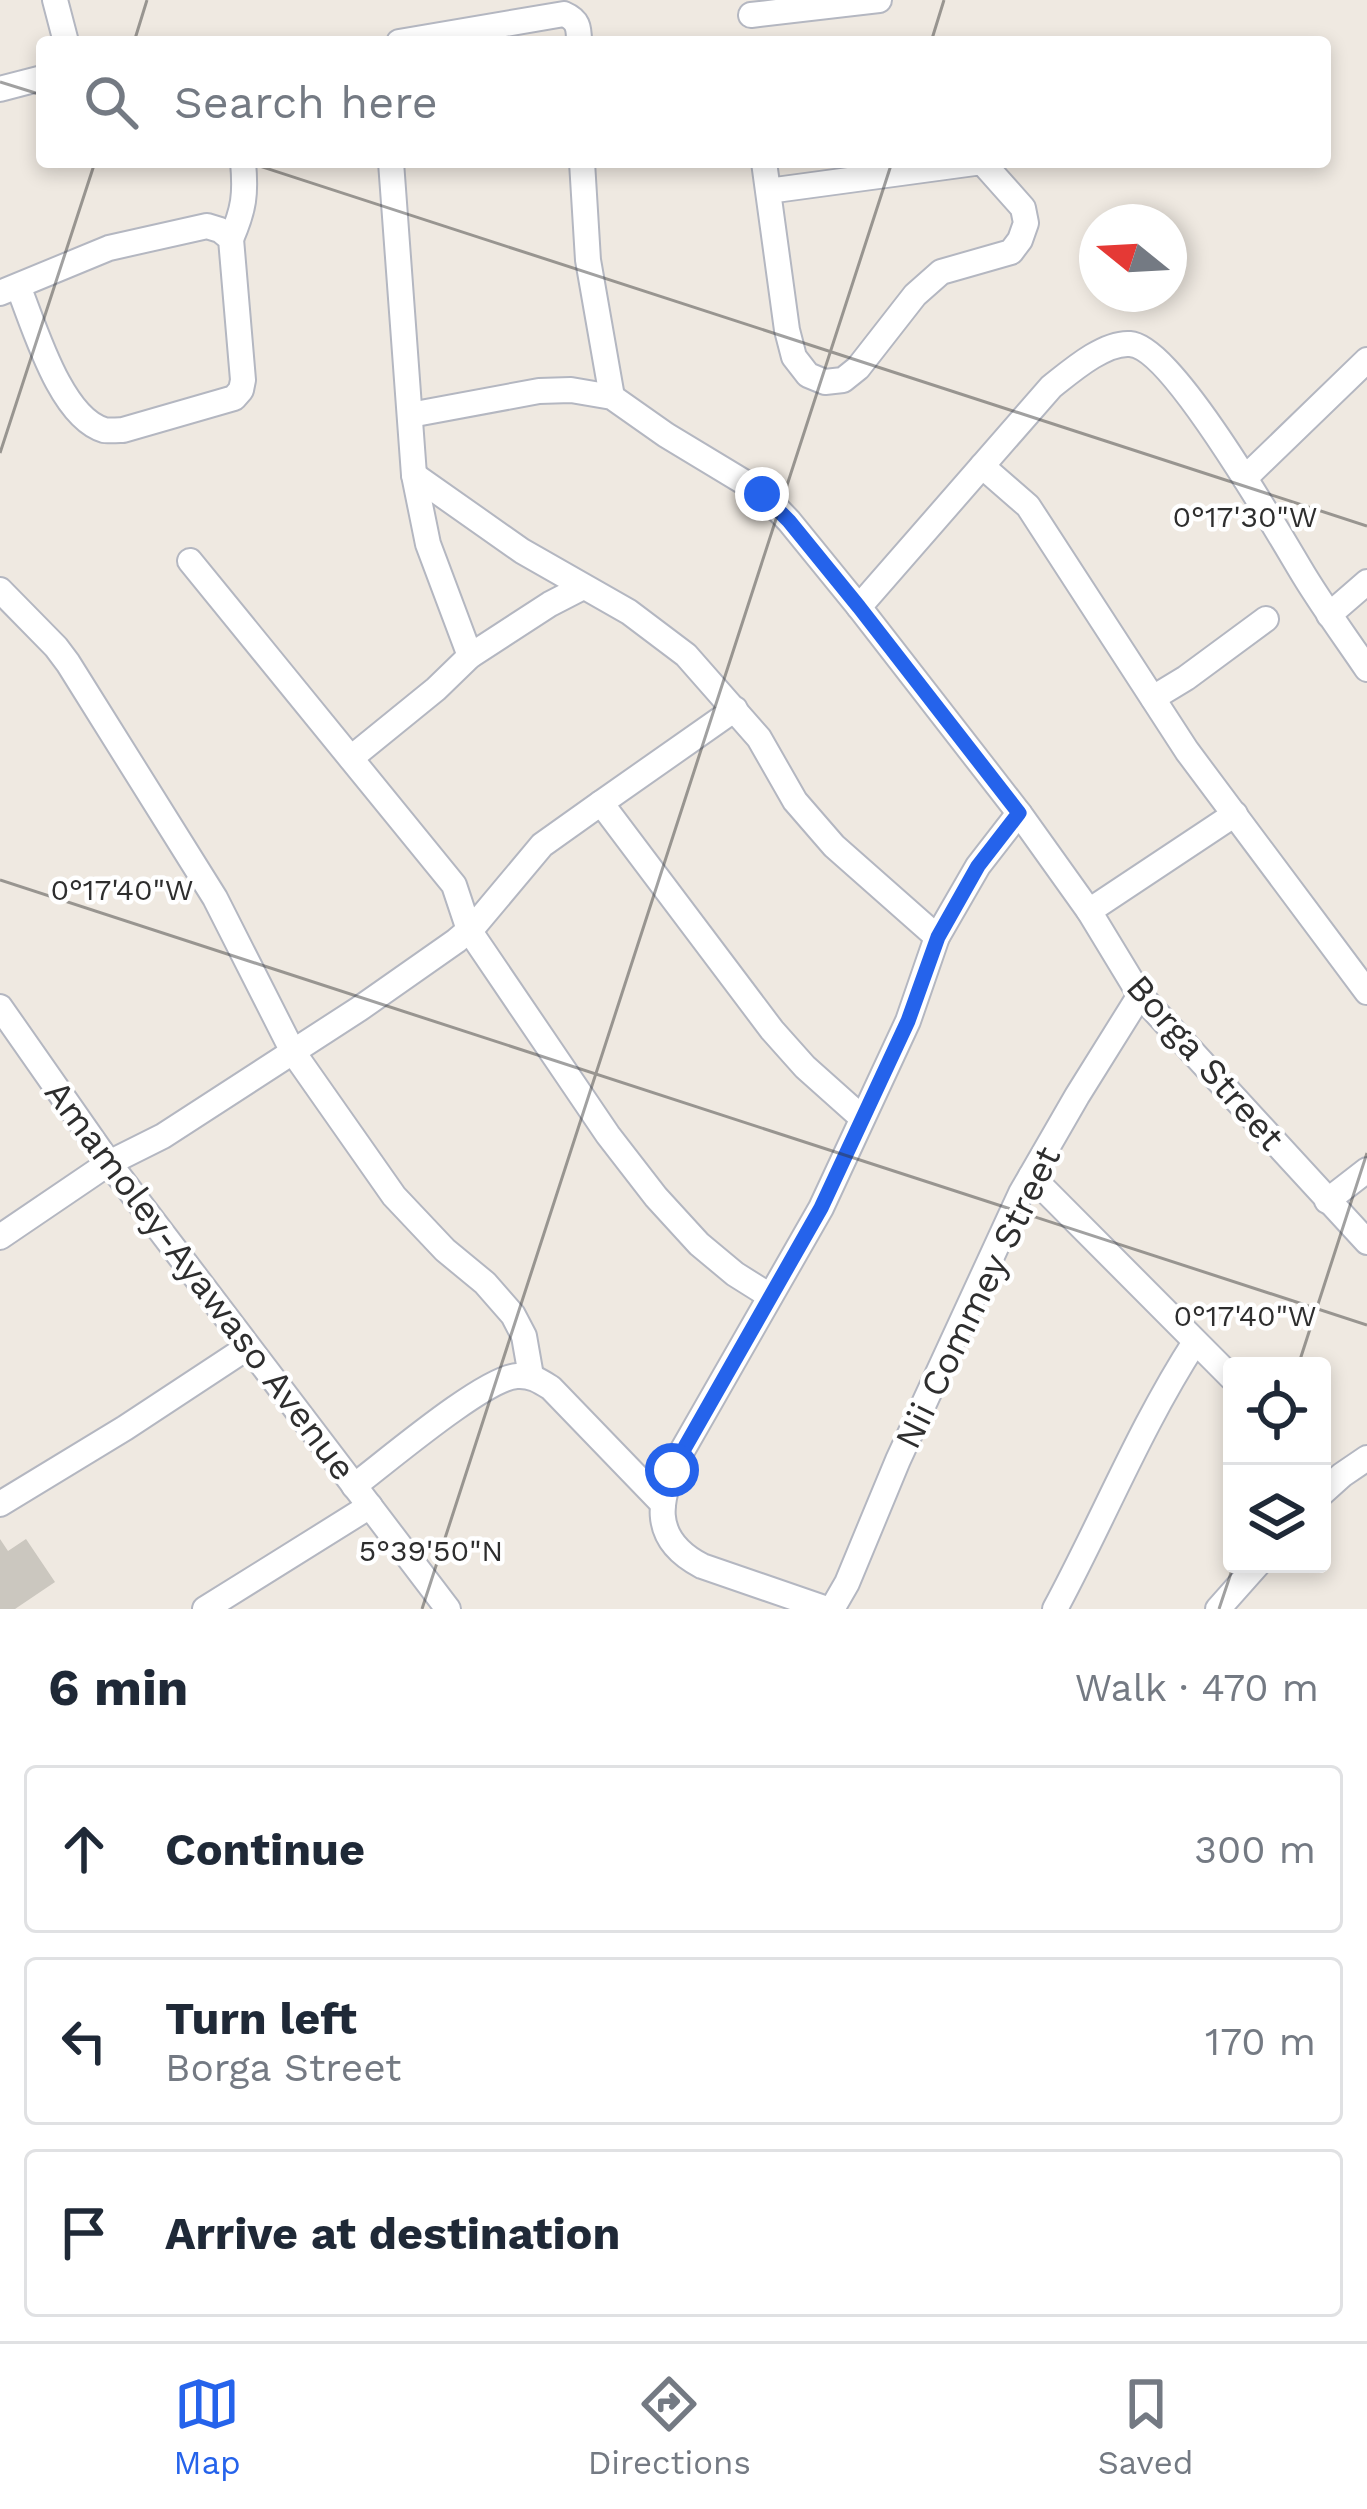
<!DOCTYPE html>
<meta charset="utf-8">
<style>
:root{--surface:#fff;--page:#f6f6f7;--text:#1f2937;--muted:#747a83;--line:#e0e1e3;--accent:#2563eb}
body{margin:0;font-family:"Work Sans",sans-serif;background:var(--page);color:var(--text)}
.controls{position:absolute;right:36px;bottom:36px;display:grid;overflow:hidden;border-radius:12px;box-shadow:0 6px 18px #0003}
.controls button{width:108px;height:108px;display:grid;place-items:center;padding:0;border:0;border-bottom:3px solid var(--line);background:var(--surface);color:var(--text);font:60px sans-serif}
.compass{position:absolute;left:1079px;top:204px;width:108px;height:108px;border-radius:50%;background:var(--surface);box-shadow:0 6px 18px #0003;rotate:288deg}
.stop{position:absolute;width:36px;height:36px;margin:-27px;border:9px solid #2563eb;border-radius:50%;background:#fff}
.stop.end{background:#2563eb;border-color:#fff;box-shadow:0 3px 12px #0008}
.list{margin:0;padding:0;list-style:none}
h2{display:flex;justify-content:space-between;align-items:center;height:156px;margin:0;padding:0 48px;font-size:51px}
h2 small{font-size:39px;font-weight:400;color:var(--muted)}
.list li{display:grid;grid-template-columns:78px 1fr auto;gap:36px;align-items:center;box-sizing:border-box;height:168px;margin:0 24px 24px;padding:0 24px;border:3px solid var(--line);border-radius:12px}
.list b{display:block;font-size:45px;white-space:nowrap}
.list p{margin:0;font-size:39px;white-space:nowrap;color:var(--muted)}
.list em{font-size:39px;font-style:normal;color:var(--muted)}
.icon{flex:none;width:66px;height:66px;fill:none;stroke:currentColor;stroke-width:2;stroke-linecap:round;stroke-linejoin:round}
.map{position:relative;flex:none;width:1367px;height:1609px;overflow:hidden}
.search{position:absolute;background:var(--surface);box-shadow:0 6px 18px #0003;left:36px;right:36px;top:36px;height:132px;display:flex;align-items:center;gap:30px;box-sizing:border-box;padding:0 42px;border-radius:12px;color:var(--muted);font-size:45px}
.sheet{height:732px;background:var(--surface)}
nav{display:flex;justify-content:space-around;align-items:center;box-sizing:border-box;height:168px;border-top:3px solid var(--line);background:var(--surface);font-size:33px;color:var(--muted)}
nav a{display:grid;justify-items:center;gap:6px}
nav .on{color:var(--accent)}
.map>svg:first-child{display:block}
.building{fill:#cbc7bf}
.lines{fill:none;stroke-linecap:round;stroke-linejoin:round}
.minor-casing{stroke:#b4b7c1;stroke-width:28}
.minor{stroke:#fff;stroke-width:24}
.route{stroke:#2563eb;stroke-width:15}
.ticks{fill:none;stroke:#2e2e2e;stroke-width:3;stroke-opacity:0.45}
.labels{text-anchor:middle;stroke-width:9;stroke-linejoin:round;paint-order:stroke}
.street-label{font-size:36px;fill:#2e2e2e;stroke:#fff}
.ticks-label{font-size:30px;text-anchor:middle;fill:#2e2e2e;stroke:#fff;stroke-width:9;stroke-linejoin:round;paint-order:stroke}
</style>
<div class="map">
<svg width="1367" height="1609" viewBox="0 0 1367 1609">
<rect width="100%" height="100%" fill="#efe9e1"/>
<path class="building" d="M 0,1539 L 8,1551 L 26,1539 L 55,1582 L 15,1609 L 0,1609 Z"/>
<g class="lines">
<g class="minor-casing">
<g id="minor">
<path d="M 55,0 L 66,42"/>
<path d="M 751,15 L 879,0"/>
<path d="M 399,42 L 564,14 C 578,20 579,27 579,42"/>
<path d="M 0,89 L 42,78"/>
<path d="M 391,162 L 414,475 L 428,544 L 470,656"/>
<path d="M 582,162 L 588,260 L 612,397"/>
<path d="M 764,162 L 787,330 L 794,357 L 808,375 L 825,382 L 843,380 L 858,368 L 915,295 L 941,272 L 1011,252 L 1020,240 L 1026,223 L 1023,208 L 982,162 L 768,191"/>
<path d="M 231,239 C 244,209 246,194 243,162"/>
<path d="M 0,293 L 109,248 L 207,226 L 220,230 L 231,239 L 243,380 L 241,390 L 234,398 L 123,430 C 121,430 107,431 104,430 C 60,417 34,325 18,286"/>
<path d="M 410,415 L 539,391 L 571,390 L 612,397 L 666,435 L 762,493 L 789,521 L 859,607 L 1019,813 L 1089,911 L 1140,995 L 1367,1242"/>
<path d="M 982,466 L 1028,506 L 1187,751 L 1367,992"/>
<path d="M 414,475 L 522,551 L 629,612 L 686,655 L 759,738 L 795,801 L 834,846 L 937,937"/>
<path d="M 1245,478 L 1367,360"/>
<path d="M 190,561 L 454,885 L 469,930 L 608,1135 L 656,1197 L 699,1244 L 735,1274 L 770,1296"/>
<path d="M 0,590 L 56,647 L 68,663 L 215,898 L 293,1052 L 394,1196 L 445,1250 L 485,1283 L 513,1315 L 524,1336 L 531,1376"/>
<path d="M 859,607 L 1051,387 C 1070,372 1104,342 1130,344 C 1173,347 1280,536 1305,577 C 1324,608 1346,638 1367,669"/>
<path d="M 1329,615 L 1367,582"/>
<path d="M 1153,698 L 1186,678 L 1266,619"/>
<path d="M 351,758 L 436,689 L 470,656 L 550,604 L 583,587"/>
<path d="M 601,803 L 735,709"/>
<path d="M 1089,911 L 1235,814"/>
<path d="M 0,1007 L 109,1163 L 448,1609"/>
<path d="M 1031,1176 L 1232,1378"/>
<path d="M 1327,1201 L 1367,1170"/>
<path d="M 0,1237 L 109,1163 L 163,1136 L 359,1009 L 456,941 L 475,925 L 542,845 L 601,803 L 772,1030 L 805,1067 L 861,1117"/>
<path d="M 354,1486 C 386,1462 484,1378 517,1376 C 531,1375 540,1381 551,1388 L 663,1504"/>
<path d="M 1322,1493 L 1342,1475 L 1367,1458"/>
<path d="M 0,1504 L 125,1428 L 248,1347"/>
<path d="M 205,1609 L 370,1506"/>
<path d="M 827,1609 L 702,1566 C 648,1538 658,1497 682,1451 L 821,1208 L 908,1021 L 937,937 L 978,866 L 1019,813"/>
<path d="M 832,1609 L 847,1583 L 898,1460 L 1021,1193 L 1077,1096 L 1140,995"/>
<path d="M 1055,1609 C 1103,1520 1140,1427 1195,1342"/>
<path d="M 1218,1609 L 1258,1564"/>
</g>
</g>
<use href="#minor" class="minor"/>
</g>
<g class="lines">
<path class="route" d="M 672,1470 L 821,1208 L 908,1021 L 938,937 L 978,866 L 1019,813 L 859,607 L 789,521 L 762,494"/>
</g>
<path class="ticks" d="M 134,42 L 147,0M 931,42 L 944,0M 0,82 L 42,95M 247,162 L 1367,526M 0,453 L 95,162M 0,880 L 1367,1325M 1298,1366 L 1367,1153M 422,1609 L 892,162M 1219,1609 L 1234,1564"/>
<g class="labels">
<g class="street-label">
<text transform="translate(1206 1062) rotate(49)" y="13">Borga Street</text>
<text transform="translate(201 1280) rotate(53)" y="13">Amamoley-Ayawaso Avenue</text>
<text transform="translate(977 1297) rotate(-64)" y="13">Nii Commey Street</text>
</g>
</g>
<g class="ticks-label">
<text x="1245" y="527">0°17'30"W</text>
<text x="122" y="900">0°17'40"W</text>
<text x="1245" y="1326">0°17'40"W</text>
<text x="431" y="1561">5°39'50"N</text>
</g>
</svg>
<div class="controls">
<button><svg class="icon" aria-label="locate" viewBox="0 0 24 24"><circle cx="12" cy="12" r="6"/><path d="M12 2v4M12 18v4M2 12h4M18 12h4"/></svg></button>
<button><svg class="icon" aria-label="layers" viewBox="0 0 24 24"><path d="M12 4l9 5-9 5-9-5zM3 14l9 5 9-5"/></svg></button>
</div>
<svg class="compass" viewBox="-18 -18 36 36"><path d="M0-13l5 13h-10z" fill="#e53935"/><path d="M0 13l5-13h-10z" fill="#747a83"/></svg>
<div class="stop" style="left:672px;top:1470px"></div>
<div class="stop end" style="left:762px;top:494px"></div>
<div class="search"><svg class="icon" aria-label="search" viewBox="0 0 24 24"><circle cx="10" cy="10" r="6"/><path d="M15 15l6 6"/></svg>Search here</div>
</div>
<section class="sheet">
<h2>6 min<small>Walk · 470 m</small></h2>
<ul class="list">
<li><svg class="icon" aria-label="ahead" viewBox="0 0 24 24"><path d="M12 20V5M6 11l6-6 6 6"/></svg><div><b>Continue</b></div><em>300 m</em></li>
<li><svg class="icon" aria-label="left" viewBox="0 0 24 24"><path d="M17 20v-9H6M10 6l-5 5 5 5"/></svg><div><b>Turn left</b><p>Borga Street</p></div><em>170 m</em></li>
<li><svg class="icon" aria-label="arrive" viewBox="0 0 24 24"><path d="M6 21V4h12l-3 4 3 4H6"/></svg><div><b>Arrive at destination</b></div></li>
</ul>
</section>
<nav>
<a class="on"><svg class="icon" aria-label="map" viewBox="0 0 24 24"><path d="M3 6l6-2 6 2 6-2v14l-6 2-6-2-6 2zM9 4v14M15 6v14"/></svg>Map</a>
<a><svg class="icon" aria-label="directions" viewBox="0 0 24 24"><path d="M12 3l9 9-9 9-9-9zM9 14v-3h6M13 9l2 2-2 2"/></svg>Directions</a>
<a><svg class="icon" aria-label="saved" viewBox="0 0 24 24"><path d="M7 4h10v16l-5-4-5 4z"/></svg>Saved</a>
</nav>
